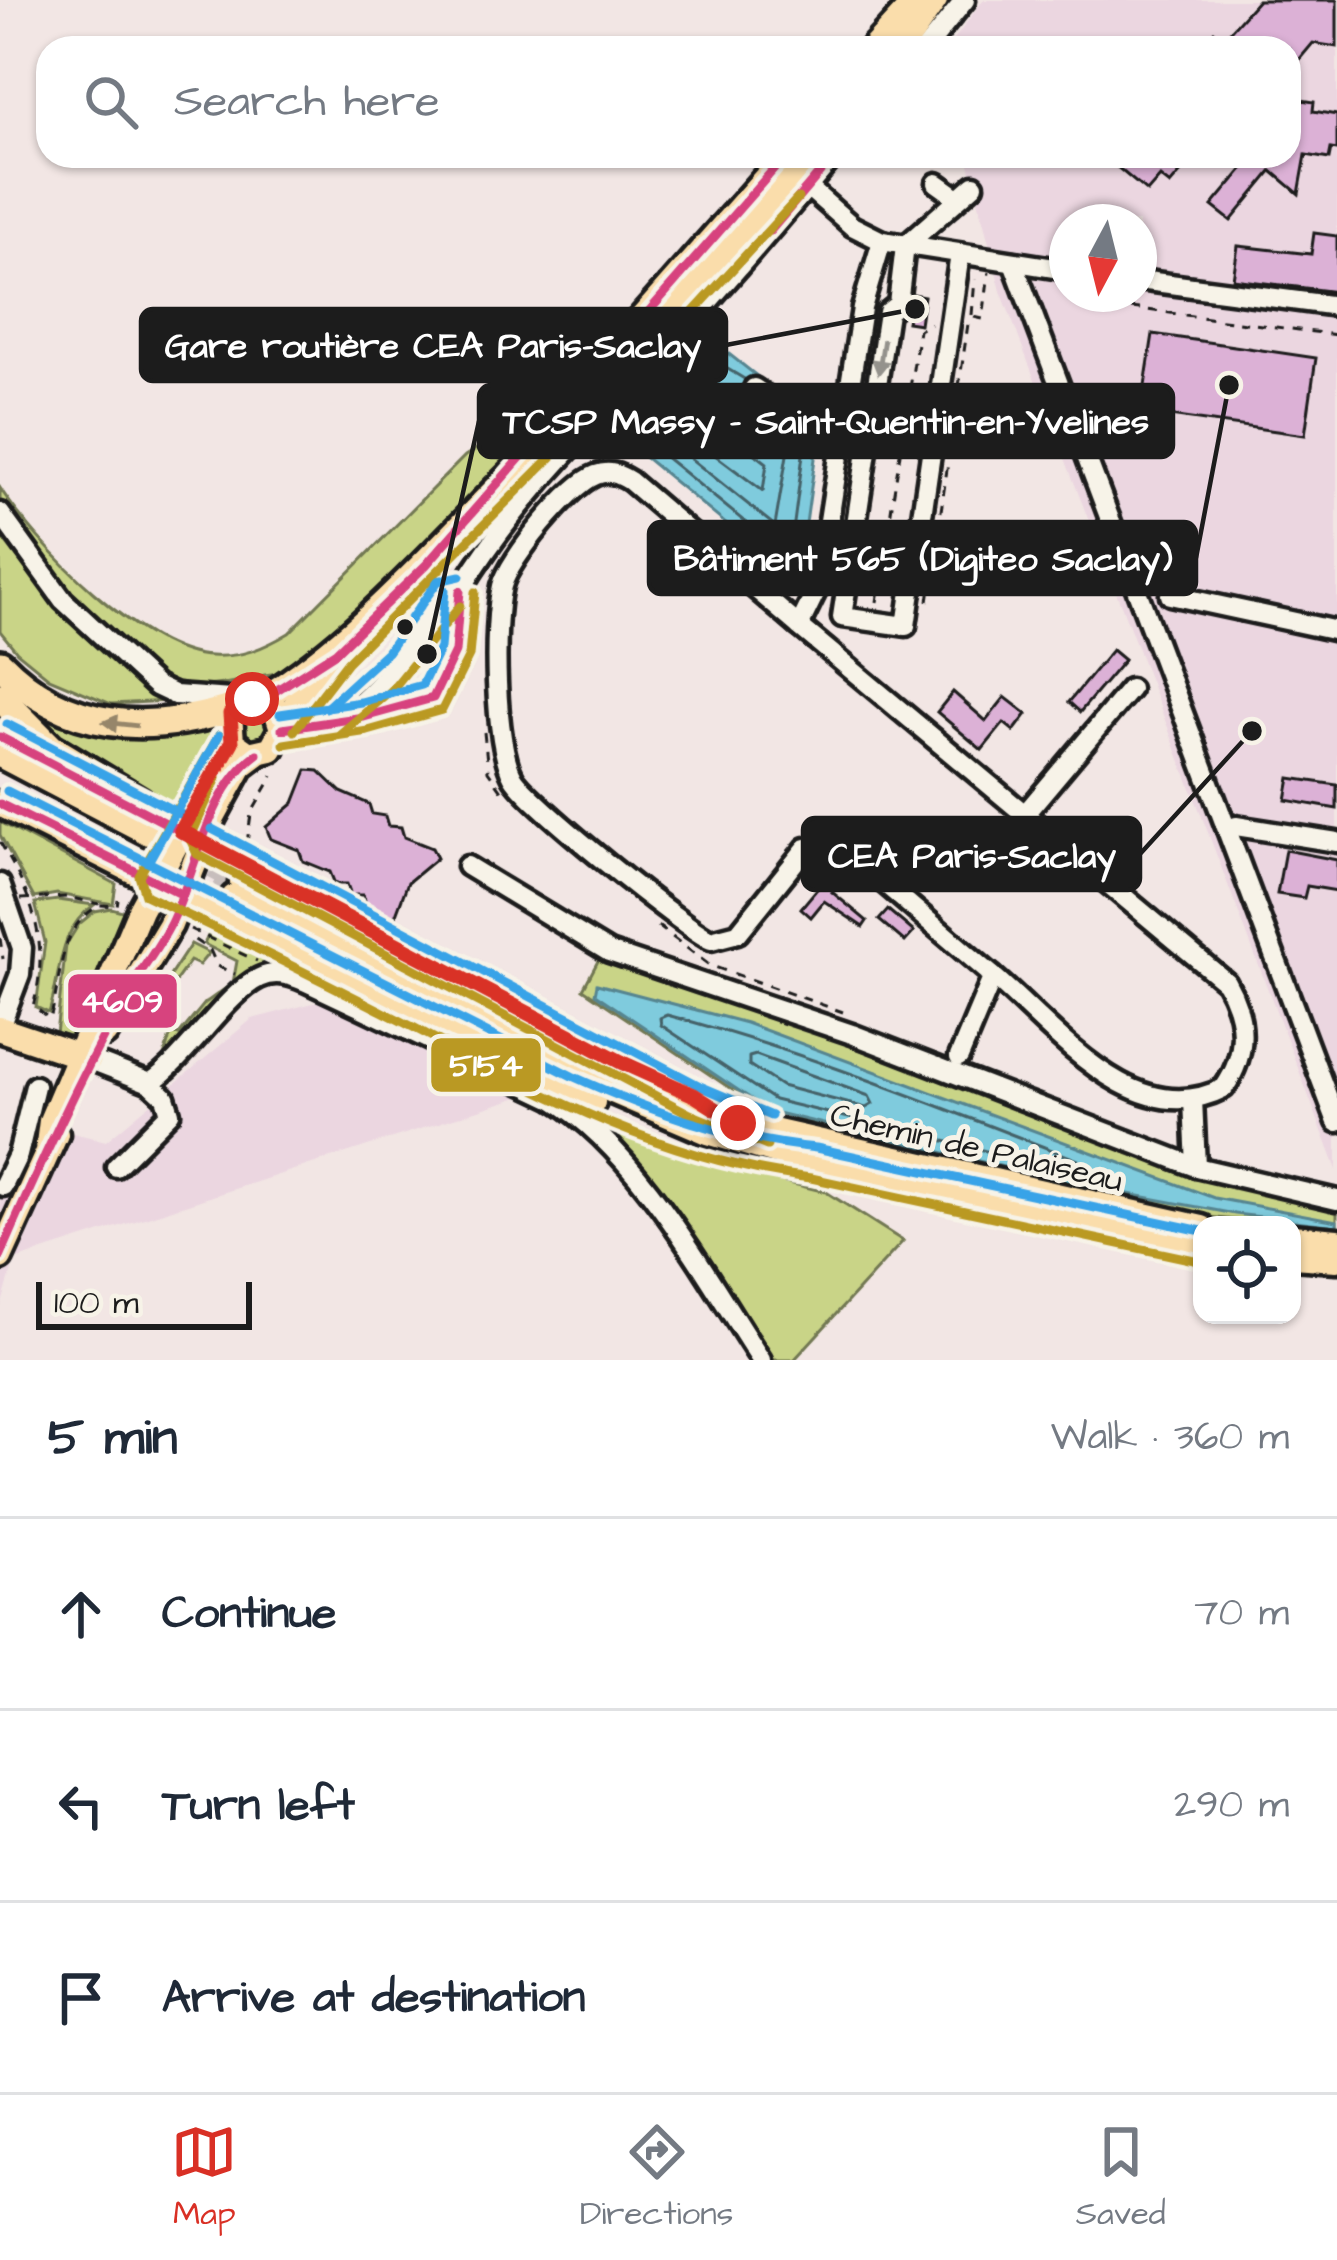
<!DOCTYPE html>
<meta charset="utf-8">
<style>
:root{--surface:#fff;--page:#f2f2f3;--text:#1f2937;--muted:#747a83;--line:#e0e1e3;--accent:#d93025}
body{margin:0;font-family:"Architects Daughter",sans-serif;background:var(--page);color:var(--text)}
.controls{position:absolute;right:36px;bottom:36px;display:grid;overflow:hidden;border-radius:24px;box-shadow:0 3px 9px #0004}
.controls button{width:108px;height:108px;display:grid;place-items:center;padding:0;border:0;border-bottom:3px solid var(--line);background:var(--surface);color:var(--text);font:60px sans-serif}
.compass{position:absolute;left:1049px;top:204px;width:108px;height:108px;border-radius:50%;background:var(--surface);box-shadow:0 3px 9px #0004;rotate:187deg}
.scale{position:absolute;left:36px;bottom:30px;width:216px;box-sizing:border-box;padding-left:12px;border:6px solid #1c1c1c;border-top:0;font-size:33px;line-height:42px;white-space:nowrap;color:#1c1c1c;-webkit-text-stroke:9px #f7f3e8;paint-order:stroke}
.stop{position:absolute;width:36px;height:36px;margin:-27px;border:9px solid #d93025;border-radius:50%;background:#fff}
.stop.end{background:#d93025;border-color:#fff;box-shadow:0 3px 12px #0008}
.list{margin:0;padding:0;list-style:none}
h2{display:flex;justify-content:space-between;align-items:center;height:156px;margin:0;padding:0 48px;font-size:51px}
h2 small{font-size:39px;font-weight:400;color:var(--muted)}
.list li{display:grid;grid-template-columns:78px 1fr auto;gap:36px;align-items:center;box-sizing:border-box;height:192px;padding:0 48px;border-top:3px solid var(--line)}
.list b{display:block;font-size:45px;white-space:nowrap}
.list em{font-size:39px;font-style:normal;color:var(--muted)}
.icon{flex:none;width:66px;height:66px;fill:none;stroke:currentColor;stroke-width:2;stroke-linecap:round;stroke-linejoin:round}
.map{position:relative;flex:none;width:1337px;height:1360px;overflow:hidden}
.search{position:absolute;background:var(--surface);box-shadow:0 3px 9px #0004;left:36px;right:36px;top:36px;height:132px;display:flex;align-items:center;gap:30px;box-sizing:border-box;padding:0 42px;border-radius:36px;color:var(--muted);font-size:45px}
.sheet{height:732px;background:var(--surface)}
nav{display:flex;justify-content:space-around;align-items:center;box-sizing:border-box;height:168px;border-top:3px solid var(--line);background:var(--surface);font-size:33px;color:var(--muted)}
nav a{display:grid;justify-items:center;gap:6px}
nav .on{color:var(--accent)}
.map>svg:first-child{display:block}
.built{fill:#ebd6e0;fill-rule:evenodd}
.green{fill:#c9d487;stroke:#727852;stroke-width:3}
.water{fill:#7fcbdd;stroke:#578590;stroke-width:3}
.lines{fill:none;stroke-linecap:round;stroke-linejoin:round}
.shore{stroke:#446269;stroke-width:3}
.building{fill:#dcb1d6;stroke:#1c1c1c;stroke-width:3}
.major-tunnel{stroke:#c7bebc;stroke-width:24;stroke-dasharray:24 12;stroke-linecap:butt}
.minor-casing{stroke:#1c1c1c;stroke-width:27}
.major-casing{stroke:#1c1c1c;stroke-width:33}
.highway-casing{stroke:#1c1c1c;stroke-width:36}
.path{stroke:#1c1c1c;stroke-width:3;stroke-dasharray:9 9;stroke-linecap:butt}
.minor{stroke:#f7f3e8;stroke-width:18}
.major{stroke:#faddab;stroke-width:24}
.highway{stroke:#faddab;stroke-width:27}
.bus-1-casing{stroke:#f7f3e8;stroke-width:18}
.bus-2-casing{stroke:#f7f3e8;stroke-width:18}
.bus-3-casing{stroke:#f7f3e8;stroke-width:18}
.bus-1{stroke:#d7437e;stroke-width:9}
.bus-2{stroke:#ba9923;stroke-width:9}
.bus-3{stroke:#38a3e8;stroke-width:9}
.oneway{fill:#94928c}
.oneway2{fill:#96866b}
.route{stroke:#d93025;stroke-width:15}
.bus-dot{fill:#1c1c1c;stroke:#f7f3e8;stroke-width:4.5}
.labels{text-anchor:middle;stroke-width:10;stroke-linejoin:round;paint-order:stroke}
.street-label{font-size:33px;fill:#1c1c1c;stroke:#f7f3e8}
.leader{fill:none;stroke:#1c1c1c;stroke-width:4.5}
.callout-dot{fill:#1c1c1c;stroke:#f7f3e8;stroke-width:4.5}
.callout{fill:#1c1c1c;stroke:#1c1c1c;stroke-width:4.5}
.callout-label{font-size:36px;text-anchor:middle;font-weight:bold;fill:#fff}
.line-badge{stroke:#f7f3e8;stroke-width:4.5}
.badge-label{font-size:33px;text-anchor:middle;font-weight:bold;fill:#fff}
</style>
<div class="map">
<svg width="1337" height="1360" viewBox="0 0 1337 1360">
<rect width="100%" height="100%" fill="#f2e6e4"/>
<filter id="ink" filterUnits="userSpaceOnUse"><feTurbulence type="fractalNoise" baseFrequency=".00833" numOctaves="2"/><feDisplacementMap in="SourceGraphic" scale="24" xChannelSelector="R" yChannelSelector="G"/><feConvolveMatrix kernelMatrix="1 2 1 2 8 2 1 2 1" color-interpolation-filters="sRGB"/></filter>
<g filter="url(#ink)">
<g class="built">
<path d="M 983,0 L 1337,0 L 1337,1170 L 1001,291 L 967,156 L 1289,156 L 1289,48 L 948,48 ZM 1067,222 L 1139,222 L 1139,294 L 1067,294 Z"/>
<path d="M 321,1001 L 522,1096 L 15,1260 L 0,1310 L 0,1178 L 73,1133 L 106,1141 L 252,1019 Z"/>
</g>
<g class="green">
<path d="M 531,415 L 545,420 L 471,504 L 308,659 C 282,677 275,671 247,679 C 166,702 142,664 83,616 L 81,603 L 56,586 L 0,509 L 0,488 C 37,545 141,653 211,656 C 241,658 264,648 289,633 L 465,456 Z"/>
<path d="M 0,535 C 52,603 105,671 188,700 L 111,704 L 49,678 L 17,652 L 0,631 Z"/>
<path d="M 0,679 L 36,703 L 213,721 C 211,751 199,801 166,809 L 154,805 L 31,717 Z"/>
<path d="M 261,710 L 271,724 L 265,741 L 245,743 L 237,721 L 243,713 Z"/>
<path d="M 0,822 L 116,884 L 113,904 L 57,894 L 34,898 L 0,835 Z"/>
<path d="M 58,900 L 94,905 C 56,932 62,972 49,1013 L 36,1007 L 45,942 L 35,903 Z"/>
<path d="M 111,908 L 130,913 L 85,1023 L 73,1036 L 56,1034 L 66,945 L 79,924 L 95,911 Z"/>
<path d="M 217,918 L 368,1005 L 291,967 L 276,967 L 161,1066 L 171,1033 L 179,1035 L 205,1003 L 233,983 L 237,961 L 204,944 Z"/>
<path d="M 191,944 L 209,953 L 199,965 L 190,961 L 159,1004 L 154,1000 Z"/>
<path d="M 599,959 L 830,1038 L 1195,1177 L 1337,1211 L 1337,1232 L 1149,1210 L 1002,1177 L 758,1107 L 583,989 Z"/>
<path d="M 583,1108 L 724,1167 L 826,1192 L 903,1241 L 794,1360 L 769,1360 Z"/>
</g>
<g class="water">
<path d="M 725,351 L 781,395 L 769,408 L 818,437 L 802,552 L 792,564 L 778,567 L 641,454 L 636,444 Z"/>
<path d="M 597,984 L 746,1023 L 1214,1198 L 1337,1221 L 1337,1226 L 1235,1214 L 1075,1184 L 769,1111 L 595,994 Z"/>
</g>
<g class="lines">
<g class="shore">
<path d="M 746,380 L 726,368 L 653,447 L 783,553 L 791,546 L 804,447 L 763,419 L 759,406"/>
<path d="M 726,389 L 743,398 L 749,425 L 787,455 L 775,526 L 675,446 Z"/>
<path d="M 719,422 L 727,422 L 741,443 L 767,463 L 763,491 L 703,446 Z"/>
<path d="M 667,1015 C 807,1052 942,1108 1078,1160 L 1081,1168 L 1074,1172 L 774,1100 L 661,1025 L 660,1018 Z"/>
<path d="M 756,1055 L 869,1096 L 873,1104 L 866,1108 L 781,1086 L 749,1065 L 749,1057 Z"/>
</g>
</g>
<g class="building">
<path d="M 1258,0 L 1337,0 L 1337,47 L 1313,43 L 1298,61 L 1289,48 L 1209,48 L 1203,43 L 1214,31 L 1223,39 Z"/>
<path d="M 1289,98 L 1314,102 L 1313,111 L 1337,115 L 1337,150 L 1331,149 L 1329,159 L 1306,155 L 1299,194 L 1272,171 L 1231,221 L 1212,206 L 1254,156 L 1289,156 Z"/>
<path d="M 1125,156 L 1177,156 L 1172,161 L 1182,171 L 1170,185 L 1160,177 L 1147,192 L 1116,166 Z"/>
<path d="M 1314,233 L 1337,236 L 1337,292 L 1233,279 L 1238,246 L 1311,254 Z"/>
<path d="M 913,294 L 924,296 L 920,324 L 907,322 Z"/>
<path d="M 1153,334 L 1316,358 L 1305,435 L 1141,412 Z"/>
<path d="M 1112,650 L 1124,660 L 1080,712 L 1069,702 Z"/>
<path d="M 953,692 L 986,721 L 1005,697 L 1027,714 L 1014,731 L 1004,723 L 982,750 L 937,712 Z"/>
<path d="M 307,770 L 319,771 L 341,792 L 369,804 L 372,814 L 385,816 L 388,826 L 401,827 L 404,837 L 432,848 L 437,858 L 408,882 L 395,917 L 367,905 L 363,895 L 351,895 L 347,884 L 335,884 L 330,872 L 303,861 L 299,850 L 271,839 L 266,827 L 294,803 Z"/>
<path d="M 1290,778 L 1337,785 L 1337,809 L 1286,800 Z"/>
<path d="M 1285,850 L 1337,860 L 1337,891 L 1307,886 L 1304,898 L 1277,894 Z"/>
<path d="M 827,877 L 837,886 L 832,892 L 867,921 L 863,927 L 824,901 L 811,917 L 801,908 Z"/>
<path d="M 888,910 L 914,932 L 905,942 L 879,920 Z"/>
</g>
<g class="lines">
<g class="major-tunnel">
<path d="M 149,833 L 242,882"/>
<path d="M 181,869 L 234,897"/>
</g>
<g class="minor-casing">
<g id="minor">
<path d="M 926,48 L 965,0"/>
<path d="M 801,181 L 852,226 L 882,241 L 1067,270"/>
<path d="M 937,183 L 958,198"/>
<path d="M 882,241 L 862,308 L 819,585 L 799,626 L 630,481 C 619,474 609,470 596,475 C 570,485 509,559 502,586 C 493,624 494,742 513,777 C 526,801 685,929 711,940 L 738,933 L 806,848 L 835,846 L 849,853 L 993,976 L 959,1057"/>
<path d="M 960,254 L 906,626 L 842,617 L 888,312 L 898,304 L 905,246 L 974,185"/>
<path d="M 1013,262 L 1337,1122"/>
<path d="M 1139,280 L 1337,306"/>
<path d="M 754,388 L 806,423 L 842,433"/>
<path d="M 0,513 L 63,600 L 156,686 L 175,695 L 245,700"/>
<path d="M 460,591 C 512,504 581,437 650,365 C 714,298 774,226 834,156"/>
<path d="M 1170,595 L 1337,631"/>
<path d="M 799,626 L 1226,982 C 1247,1019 1248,1053 1224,1088 C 1135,1134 1055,1029 993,976"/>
<path d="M 339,718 C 381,690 422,634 449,591 L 460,591"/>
<path d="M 282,729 L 364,717 L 433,698 L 455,652 L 460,591"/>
<path d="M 1024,815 L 1130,689"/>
<path d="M 1236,826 L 1337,842"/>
<path d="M 467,866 L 609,952 L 852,1034 L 1196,1167 L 1337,1200"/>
<path d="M 0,884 L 22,948 L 20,974 L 0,1027"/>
<path d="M 91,1060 L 150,1083 C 187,1058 226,994 259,978 C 277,969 296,977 313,985 L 552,1098 C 638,1150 706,1276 761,1360"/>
<path d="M 1193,1099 L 1196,1167"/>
<path d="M 116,1167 L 170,1113 L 165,1097 L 150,1083"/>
<path d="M 3,1186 L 18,1155 L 35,1086"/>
</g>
</g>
<g class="major-casing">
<g id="major">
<path d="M 873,48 L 917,0"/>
<path d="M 901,48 L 935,0"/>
<path d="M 600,365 L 785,156"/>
<path d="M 263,699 C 359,638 428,557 507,478 C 611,374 714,269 809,156"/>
<path d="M 282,722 L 324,669"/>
<path d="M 0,737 L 67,771"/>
<path d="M 0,755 L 149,833"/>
<path d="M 0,804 L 593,1102"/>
<path d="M 140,810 L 619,1061"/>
<path d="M 242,882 L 388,959"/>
<path d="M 234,897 L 575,1075 L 708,1132 L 813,1163 L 1202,1246"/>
<path d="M 0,1029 L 89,1059"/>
<path d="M 105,1033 L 170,925 L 213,817 L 241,766 L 257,754"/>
<path d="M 552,1045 L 738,1123 L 1202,1228"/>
<path d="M 48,1144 L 51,1121 L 140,910 L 232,742 L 230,714 L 252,699 L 275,707 L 282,729 L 271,749 L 249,754 L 232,742"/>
<path d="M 1292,1237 L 1337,1241"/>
<path d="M 1292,1256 L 1337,1259"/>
<path d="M 0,1257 L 56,1134"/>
</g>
</g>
<g class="highway-casing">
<g id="highway">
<path d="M 0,664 C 67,733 148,734 234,708"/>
<path d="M 0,697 L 51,748 L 140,802 L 155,818"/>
</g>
</g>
<g class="path">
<path d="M 1083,294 L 1086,302 L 1337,335"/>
<path d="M 972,315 L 975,279"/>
<path d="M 974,317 L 983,319 L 989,272"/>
<path d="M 445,575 L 458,564"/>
<path d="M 928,601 L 969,317"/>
<path d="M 877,602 L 919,330 L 931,323"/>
<path d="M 352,685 L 394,639"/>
<path d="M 484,732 L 488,771 L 505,795"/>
<path d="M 0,842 C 32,896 51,944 33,1006 L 50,1019 C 63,976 56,929 100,905 L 117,906 L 118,899"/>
<path d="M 247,843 L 251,814 L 273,776"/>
<path d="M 21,899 L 67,897 L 99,904"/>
<path d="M 201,925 L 193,939 L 210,950 L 217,966 L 235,974"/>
<path d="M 658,926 L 709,965 L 843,1012"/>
<path d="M 190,929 L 257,961"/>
<path d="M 0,938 L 3,959"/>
<path d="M 148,1002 L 173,1016"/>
</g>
<use href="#minor" class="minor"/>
<use href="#major" class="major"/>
<use href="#highway" class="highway"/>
<g class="bus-1-casing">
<g id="bus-1">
<path d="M 770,231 L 834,156"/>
<path d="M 263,699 L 336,652 L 426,565 L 781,161"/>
<path d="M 282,729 L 364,717 L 433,698 L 455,652 L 460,591"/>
<path d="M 0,737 L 181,831"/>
<path d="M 0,804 L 183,895"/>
<path d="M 0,1257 C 36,1173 74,1090 118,1009 C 133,980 156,953 171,923 C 197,870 207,791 257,754"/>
</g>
</g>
<g class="bus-2-casing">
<g id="bus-2">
<path d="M 294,731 L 347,662 L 662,346 L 798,198"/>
<path d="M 340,734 L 391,691 L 460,606"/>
<path d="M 219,735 L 139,876 L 145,895 C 234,937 322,980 409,1025 C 539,1093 663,1161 811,1178 L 1199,1261"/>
<path d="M 284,744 L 368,731 L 442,710 L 469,656 L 475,592"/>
<path d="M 217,778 L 190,839 L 197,854 L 690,1114 L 767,1146"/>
</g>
</g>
<g class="bus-3-casing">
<g id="bus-3">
<path d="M 326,708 L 387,652 L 438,581 L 460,576"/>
<path d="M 280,714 L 361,702 L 422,685 L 440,648 L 445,590"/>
<path d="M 7,724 L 188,818"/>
<path d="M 7,791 L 572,1076 C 652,1112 729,1139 816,1148 L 1202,1231"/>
<path d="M 212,829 L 702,1087 L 771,1116"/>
<path d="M 148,862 L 219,735"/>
</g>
</g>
<use href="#bus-1" class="bus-1"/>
<use href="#bus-2" class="bus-2"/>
<use href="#bus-3" class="bus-3"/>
</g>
<defs><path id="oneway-solid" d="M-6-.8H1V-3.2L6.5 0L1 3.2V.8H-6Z" transform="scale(3)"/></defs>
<use class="oneway" href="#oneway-solid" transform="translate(881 357) rotate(99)"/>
<use class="oneway2" href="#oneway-solid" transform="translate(120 724) rotate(-174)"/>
</g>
<g class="lines" filter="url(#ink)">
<path class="route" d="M 252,699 L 230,714 L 232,742 L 181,831 L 623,1063 L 694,1095 L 738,1123"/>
</g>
<circle class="bus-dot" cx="405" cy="627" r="10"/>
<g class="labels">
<g class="street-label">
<text transform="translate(977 1146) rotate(13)" y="12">Chemin de Palaiseau</text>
</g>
</g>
<path class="leader" d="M915 309L726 345M427 654L479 421M1229 385L1196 558M1252 731L1140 854"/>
<g class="callout-dot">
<circle cx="915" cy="309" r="12"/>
<circle cx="427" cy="654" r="12"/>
<circle cx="1229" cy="385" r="12"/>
<circle cx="1252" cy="731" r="12"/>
</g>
<g class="callout">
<rect x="141" y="309" width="585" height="72" rx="12"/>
<rect x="479" y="385" width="694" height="72" rx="12"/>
<rect x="649" y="522" width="547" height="72" rx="12"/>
<rect x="803" y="818" width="337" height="72" rx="12"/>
</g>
<g class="callout-label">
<text x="433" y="357">Gare routière CEA Paris-Saclay</text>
<text x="826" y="433">TCSP Massy - Saint-Quentin-en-Yvelines</text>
<text x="923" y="570">Bâtiment 565 (Digiteo Saclay)</text>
<text x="972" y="867">CEA Paris-Saclay</text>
</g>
<g class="line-badge">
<rect x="66" y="972" width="113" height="58" rx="12" fill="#d7437e"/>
<rect x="429" y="1036" width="114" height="58" rx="12" fill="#ba9923"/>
</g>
<g class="badge-label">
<text x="122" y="1012">4609</text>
<text x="486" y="1076">5154</text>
</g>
</svg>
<div class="controls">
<button><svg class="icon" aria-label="locate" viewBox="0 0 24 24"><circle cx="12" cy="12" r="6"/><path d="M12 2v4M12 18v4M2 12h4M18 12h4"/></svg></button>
</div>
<svg class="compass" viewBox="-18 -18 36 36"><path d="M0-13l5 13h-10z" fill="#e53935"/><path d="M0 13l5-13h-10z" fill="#747a83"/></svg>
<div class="scale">100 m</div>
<div class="stop" style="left:252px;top:699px"></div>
<div class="stop end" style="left:738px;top:1123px"></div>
<div class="search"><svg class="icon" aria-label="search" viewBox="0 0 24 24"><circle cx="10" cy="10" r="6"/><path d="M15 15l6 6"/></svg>Search here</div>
</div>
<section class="sheet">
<h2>5 min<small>Walk · 360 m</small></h2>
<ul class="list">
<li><svg class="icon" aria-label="ahead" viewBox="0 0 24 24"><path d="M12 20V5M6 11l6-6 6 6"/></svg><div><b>Continue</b></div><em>70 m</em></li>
<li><svg class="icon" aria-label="left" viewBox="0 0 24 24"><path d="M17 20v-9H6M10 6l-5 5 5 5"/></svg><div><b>Turn left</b></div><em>290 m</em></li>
<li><svg class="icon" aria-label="arrive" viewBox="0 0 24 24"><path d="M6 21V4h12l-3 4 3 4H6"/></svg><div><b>Arrive at destination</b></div></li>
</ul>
</section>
<nav>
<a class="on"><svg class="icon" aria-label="map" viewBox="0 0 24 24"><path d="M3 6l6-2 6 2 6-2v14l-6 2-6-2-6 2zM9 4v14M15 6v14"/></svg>Map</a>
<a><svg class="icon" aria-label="directions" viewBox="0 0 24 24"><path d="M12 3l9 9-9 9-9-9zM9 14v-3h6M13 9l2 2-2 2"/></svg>Directions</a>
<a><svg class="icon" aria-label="saved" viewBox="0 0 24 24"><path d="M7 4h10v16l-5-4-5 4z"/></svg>Saved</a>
</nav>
